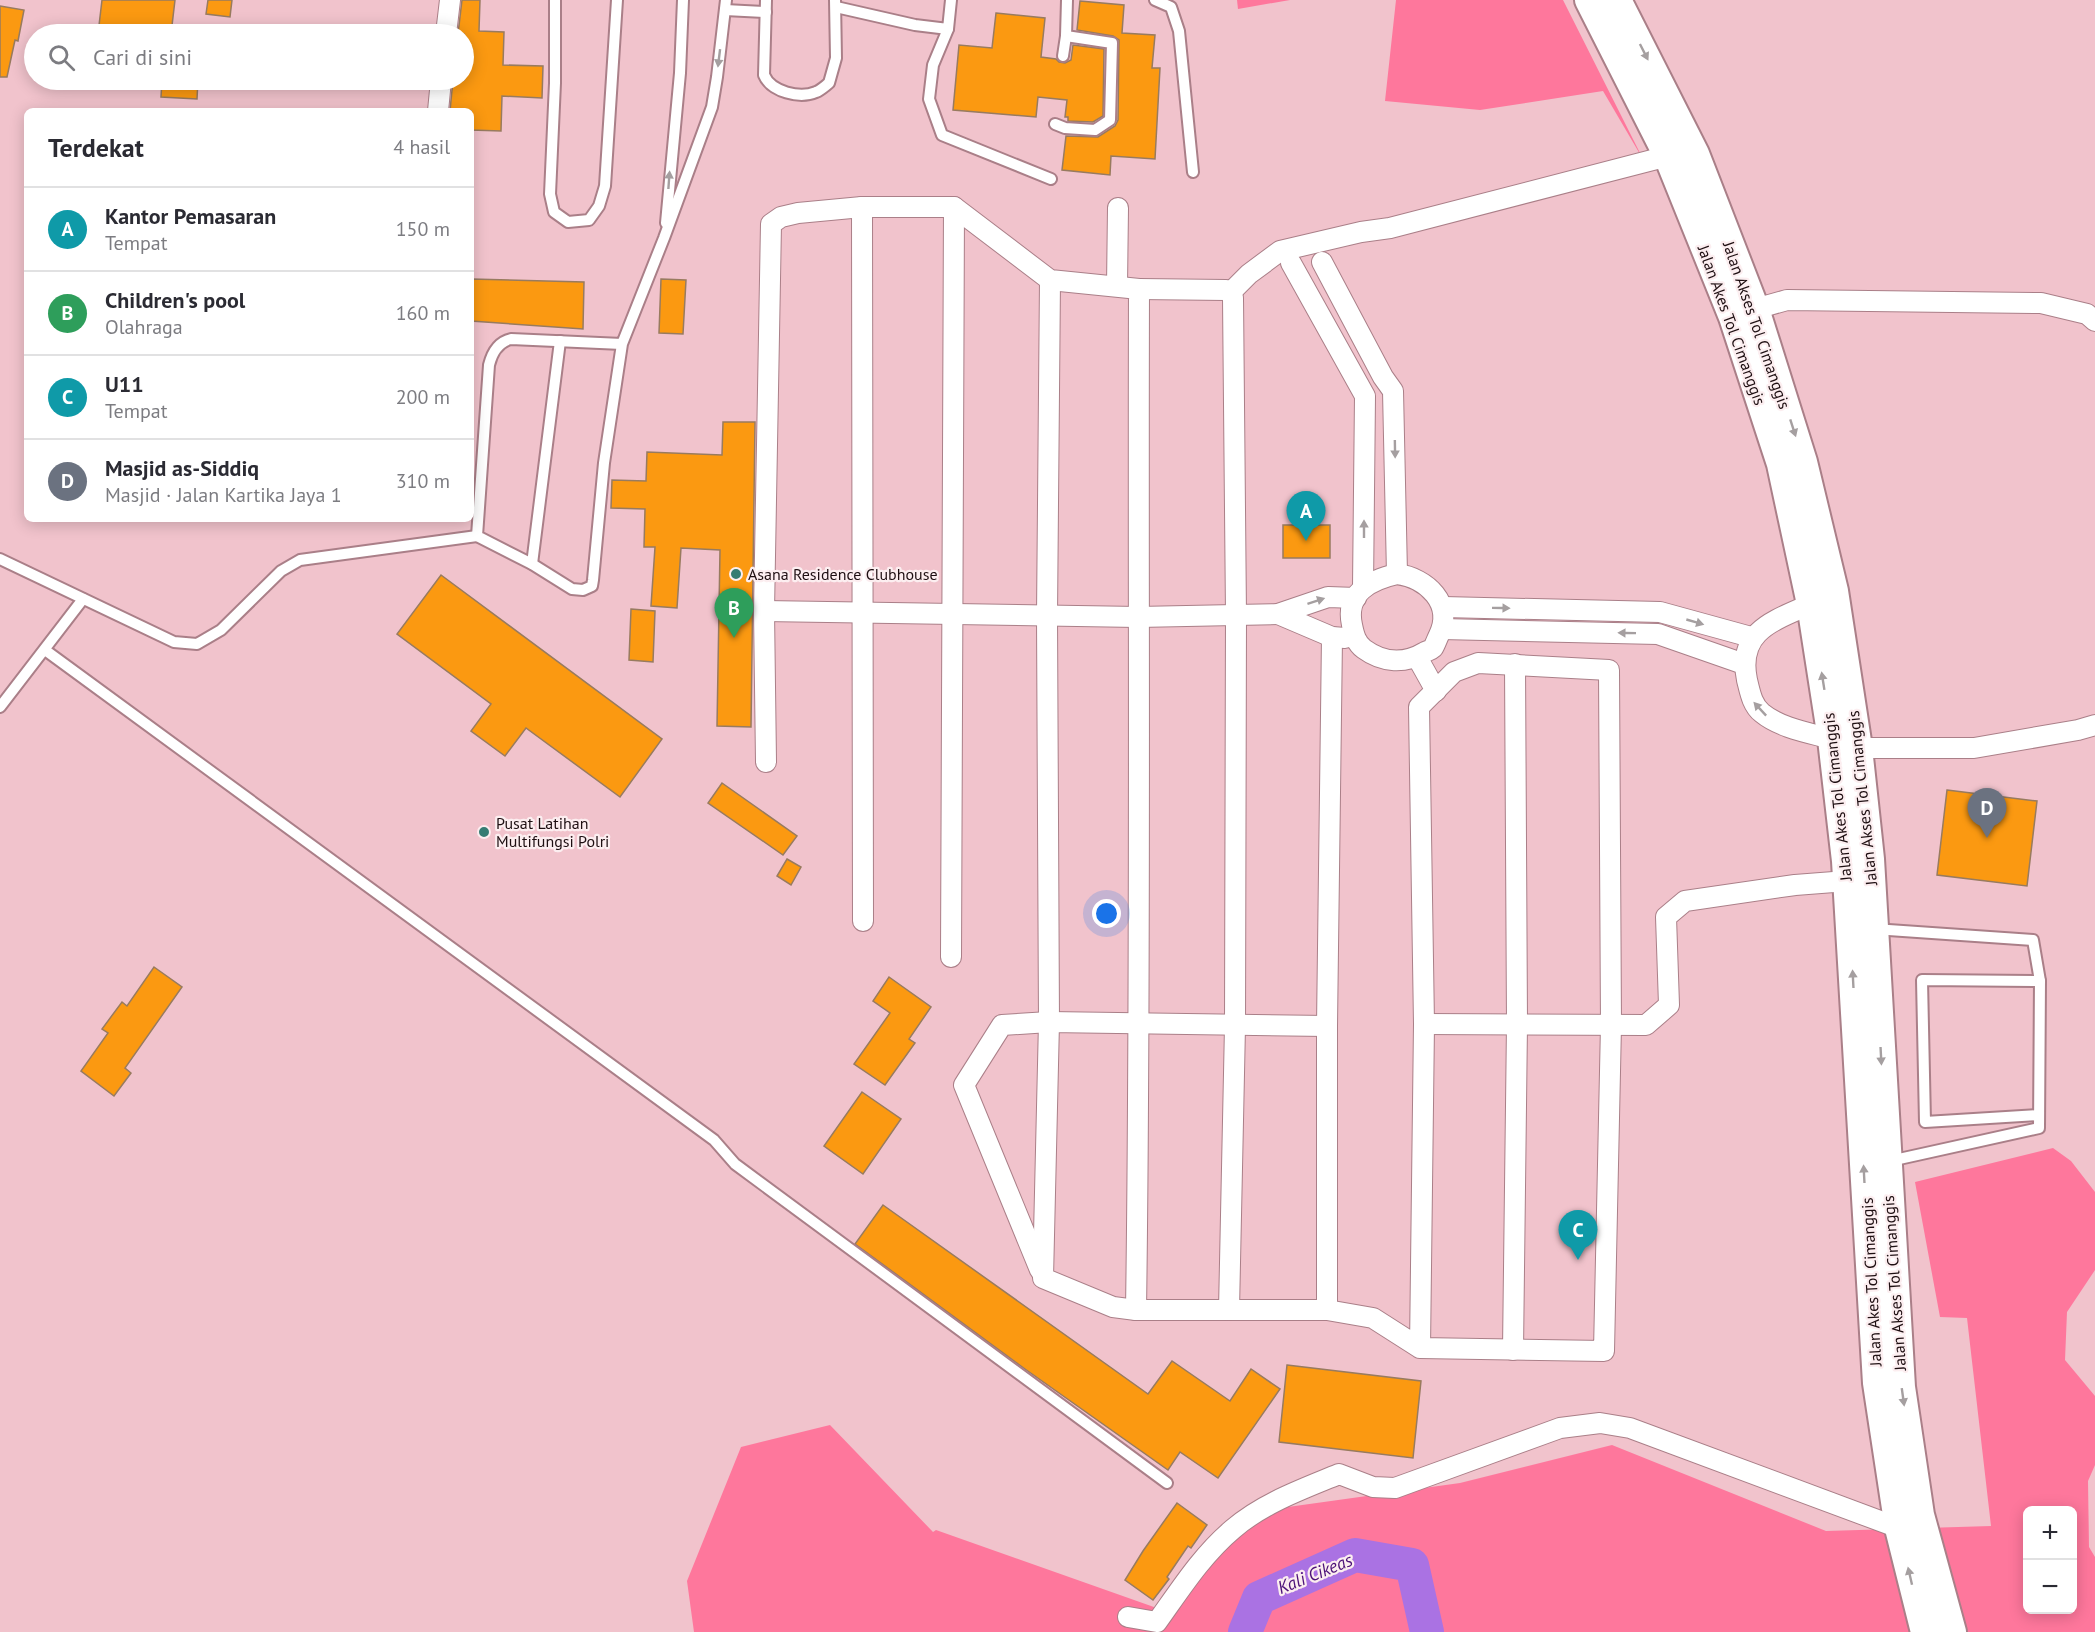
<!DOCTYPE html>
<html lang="id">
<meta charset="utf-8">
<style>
:root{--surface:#fff;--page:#f7f7f7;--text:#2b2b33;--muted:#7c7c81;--line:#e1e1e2;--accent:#357c73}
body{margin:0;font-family:"PT Sans",sans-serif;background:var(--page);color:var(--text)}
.controls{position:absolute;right:18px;bottom:18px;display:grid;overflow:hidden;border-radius:9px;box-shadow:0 3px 15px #0003}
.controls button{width:54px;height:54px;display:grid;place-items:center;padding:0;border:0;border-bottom:2px solid var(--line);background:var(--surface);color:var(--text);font:30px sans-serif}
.you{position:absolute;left:1107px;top:914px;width:21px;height:21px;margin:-15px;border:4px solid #fff;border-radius:50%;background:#1a73e8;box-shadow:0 0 0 9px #1a73e833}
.badge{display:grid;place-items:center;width:39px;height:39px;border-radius:50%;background:var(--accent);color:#fff;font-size:20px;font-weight:700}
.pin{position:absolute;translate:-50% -50px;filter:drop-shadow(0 2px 3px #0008)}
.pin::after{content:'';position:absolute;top:32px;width:21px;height:18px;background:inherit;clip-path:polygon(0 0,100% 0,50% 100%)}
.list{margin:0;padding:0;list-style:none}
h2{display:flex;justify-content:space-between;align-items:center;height:78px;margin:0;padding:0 24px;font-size:26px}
h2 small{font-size:20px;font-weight:400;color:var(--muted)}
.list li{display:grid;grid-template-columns:39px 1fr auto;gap:18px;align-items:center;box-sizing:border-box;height:84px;padding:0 24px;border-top:2px solid var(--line)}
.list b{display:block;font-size:22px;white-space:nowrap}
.list p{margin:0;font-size:20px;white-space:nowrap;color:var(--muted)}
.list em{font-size:20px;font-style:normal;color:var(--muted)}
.icon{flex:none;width:33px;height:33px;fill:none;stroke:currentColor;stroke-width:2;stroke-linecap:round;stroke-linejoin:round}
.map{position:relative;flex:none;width:2095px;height:1632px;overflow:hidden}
.search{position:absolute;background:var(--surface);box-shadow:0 3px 15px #0003;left:24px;top:24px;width:450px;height:66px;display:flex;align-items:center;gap:15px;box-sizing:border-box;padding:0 21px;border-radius:33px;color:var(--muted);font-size:22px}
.panel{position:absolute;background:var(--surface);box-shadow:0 3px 15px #0003;left:24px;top:108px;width:450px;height:414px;border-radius:9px}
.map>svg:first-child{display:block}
.green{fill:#fe779c;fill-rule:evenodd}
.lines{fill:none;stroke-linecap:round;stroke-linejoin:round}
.river{stroke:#aa72e3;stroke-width:34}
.building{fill:#fb9911;stroke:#987b5f;stroke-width:1.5}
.service-casing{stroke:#aa7f88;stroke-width:14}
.minor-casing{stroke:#aa7f88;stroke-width:22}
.secondary-casing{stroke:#aa7f88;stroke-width:32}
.service{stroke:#fff;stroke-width:10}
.minor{stroke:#fff;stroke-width:20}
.secondary{stroke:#fff;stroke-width:28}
.oneway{fill:#a59fa0}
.poi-dot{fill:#357c73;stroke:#fceef0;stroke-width:2}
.labels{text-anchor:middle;stroke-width:4.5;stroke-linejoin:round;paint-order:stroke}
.street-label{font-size:16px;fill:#1e0f12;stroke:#fceef0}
.poi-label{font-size:16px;fill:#1e0f12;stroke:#fceef0;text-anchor:start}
.water-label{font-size:18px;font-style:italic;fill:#4d1279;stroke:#fceef0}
</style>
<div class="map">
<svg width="2095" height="1632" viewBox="0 0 2095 1632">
<rect width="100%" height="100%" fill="#f1c3cc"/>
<g class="green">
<path d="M 1237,0 L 1290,0 L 1238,9 Z"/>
<path d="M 1396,0 L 1563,0 L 1644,161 L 1603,91 L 1480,110 L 1385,101 Z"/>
<path d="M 2053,1148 L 2071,1161 L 2095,1192 L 2095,1270 L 2067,1312 L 2065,1360 L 2095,1396 L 2095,1465 L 2088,1481 L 2089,1547 L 2095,1557 L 2095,1632 L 694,1632 L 687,1581 L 741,1447 L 830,1425 L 933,1532 L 936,1530 L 1168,1612 L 1252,1512 L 1460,1483 L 1612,1445 L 1826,1531 L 1991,1526 L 1967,1318 L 1940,1317 L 1915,1182 ZM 2028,1510 L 2072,1510 L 2072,1610 L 2028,1610 Z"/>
</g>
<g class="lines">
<path class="river" d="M 1245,1632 L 1259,1598 L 1355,1555 L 1412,1565 L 1427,1632"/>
</g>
<g class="building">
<path d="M 102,0 L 175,0 L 171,34 L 98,34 Z"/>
<path d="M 208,0 L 232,0 L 230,17 L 206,14 Z"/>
<path d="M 462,0 L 480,0 L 479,31 L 504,32 L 503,65 L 543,66 L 542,98 L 502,96 L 501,131 L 471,130 L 471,111 L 450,111 L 453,80 L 464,80 L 464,34 L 458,34 Z"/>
<path d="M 1080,1 L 1124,5 L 1122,33 L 1155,35 L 1152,68 L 1160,68 L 1155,159 L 1111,156 L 1110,175 L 1062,170 L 1066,136 L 1098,137 L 1115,126 L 1118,120 L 1119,40 L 1113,36 L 1077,30 Z"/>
<path d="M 0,6 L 24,10 L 18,41 L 15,40 L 7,77 L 0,77 Z"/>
<path d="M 996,13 L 1045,18 L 1041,57 L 1056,59 L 1059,62 L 1065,63 L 1071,60 L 1073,45 L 1104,49 L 1103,116 L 1093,122 L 1068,121 L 1068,117 L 1065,117 L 1067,100 L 1038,97 L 1036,117 L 953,110 L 959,45 L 992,48 Z"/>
<path d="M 162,80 L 198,80 L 197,99 L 161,97 Z"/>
<path d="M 471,279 L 584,282 L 583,329 L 471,321 Z"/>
<path d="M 661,279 L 686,280 L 683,334 L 659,333 Z"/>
<path d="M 723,422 L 755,422 L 751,727 L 717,726 L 720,550 L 681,548 L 677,608 L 651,606 L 655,547 L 644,547 L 645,509 L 611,508 L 612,480 L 646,481 L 647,452 L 722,455 Z"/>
<rect x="1283" y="525" width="47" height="33"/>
<path d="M 441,575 L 662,739 L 620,797 L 526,728 L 505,756 L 471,731 L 491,704 L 397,634 Z"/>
<path d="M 631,609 L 655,611 L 653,662 L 629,660 Z"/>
<path d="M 722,783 L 797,836 L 783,855 L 708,803 Z"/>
<path d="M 1947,790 L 2037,801 L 2027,886 L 1937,875 Z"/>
<path d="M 787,859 L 801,867 L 791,885 L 777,876 Z"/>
<path d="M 154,967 L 182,987 L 125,1068 L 131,1073 L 114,1096 L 81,1071 L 108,1033 L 102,1029 L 122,1002 L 127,1006 Z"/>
<path d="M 889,977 L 931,1007 L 909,1039 L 915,1043 L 885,1085 L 854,1064 L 890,1013 L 873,1001 Z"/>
<path d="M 862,1092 L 901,1119 L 863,1174 L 824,1146 Z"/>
<path d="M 883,1205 L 1148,1394 L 1172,1361 L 1230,1401 L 1251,1369 L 1280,1389 L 1218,1478 L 1180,1452 L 1168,1470 L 1025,1369 L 855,1244 Z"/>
<path d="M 1287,1365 L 1421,1381 L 1413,1458 L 1279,1442 Z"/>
<path d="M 1177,1503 L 1207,1525 L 1191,1548 L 1188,1546 L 1167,1577 L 1169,1579 L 1153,1600 L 1125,1580 L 1143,1551 Z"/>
</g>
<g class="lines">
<g class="service-casing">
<g id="service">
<path d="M 555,0 L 555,83 L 550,194 L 554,212 L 568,222 L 589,220 L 599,206 L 605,186 L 617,0"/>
<path d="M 766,0 L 764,75 C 771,92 800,99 816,92 C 821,90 825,86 829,83 L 836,58 L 835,0"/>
<path d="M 1155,0 L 1171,7 L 1179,31 L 1193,172"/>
<path d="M 836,7 L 915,25 L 948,29 L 951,0"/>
<path d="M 725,10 L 766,12"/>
<path d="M 948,29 L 933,65 L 929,99 L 942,135 L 1051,179"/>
<path d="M 1063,56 L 1066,36"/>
<path d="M 1055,124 L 1065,128 L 1095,130 L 1110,120 L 1112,43 L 1066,36 L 1067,0"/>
<path d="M 666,223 L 680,73 L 683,0"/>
<path d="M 622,344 L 511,339 C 498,342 492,353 489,365 L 477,536 L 532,564 L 572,589 L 583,590 L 592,586 L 593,580 L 604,463 L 622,344 L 664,238 L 712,107 L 717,77 L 726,0"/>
<path d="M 0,559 L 174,642 L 197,644 L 221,630 L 281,571 L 300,560 L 477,536"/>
<path d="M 532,564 L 560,341"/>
<path d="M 45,650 L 714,1140 L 735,1164 L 1167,1483"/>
<path d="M 0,707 L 83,599"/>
<path d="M 1874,929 L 2033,940 L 2040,981 L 2039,1128 L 1890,1161"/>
<path d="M 2039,1115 L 1925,1122 L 1922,980 L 2040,981"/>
</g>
</g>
<g class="minor-casing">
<g id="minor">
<path d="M 446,34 L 450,0"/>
<path d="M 438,111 L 441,80"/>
<path d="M 862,207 L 863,921"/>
<path d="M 1322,262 L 1383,377 L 1393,391 L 1397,574"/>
<path d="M 1291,263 L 1365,396 L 1363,588"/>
<path d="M 1050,280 L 1047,616 L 1049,1022 L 1043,1278 L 1113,1307 L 1136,1310 L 1327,1310 L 1373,1318 L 1420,1348 L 1604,1351 L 1611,1025 L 1609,670 L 1478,663 L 1454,672 L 1419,707 L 1424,1024 L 1420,1348"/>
<path d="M 1117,286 L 1118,208"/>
<path d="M 1139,289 L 1226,290 L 1231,292 L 1233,298 L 1236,615 L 1235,1026 L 1229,1310"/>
<path d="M 1231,292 L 1249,274 L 1280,251 L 1361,232 L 1390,228 L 1668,156"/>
<path d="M 1755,309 L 1787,300 L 2041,303 L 2087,314 L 2095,321"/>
<path d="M 1397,574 C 1427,578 1454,604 1439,635 C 1437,639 1435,645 1433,648 C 1431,650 1427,651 1425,652 C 1405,664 1383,663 1364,649 C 1356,643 1354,635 1352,625 C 1345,593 1370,580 1397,574 Z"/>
<path d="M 1811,604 C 1773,621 1737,631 1747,680 C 1750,692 1752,705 1762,713 C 1780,728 1810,733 1832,739"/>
<path d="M 1443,607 L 1660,612 L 1751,637"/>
<path d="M 764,611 L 1138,617 L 1278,614 L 1328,597 L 1356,598"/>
<path d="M 1278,614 L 1332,637 L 1345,638"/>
<path d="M 1442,629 L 1658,634 L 1744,664"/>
<path d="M 1417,657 L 1436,691"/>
<path d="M 1858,748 L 1974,748 L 2078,730 L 2095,725"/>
<path d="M 766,762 L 764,611 L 771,224 L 781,217 L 798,213 L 862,207 L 954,207 L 1050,280 L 1139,289 C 1138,629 1141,970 1136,1310"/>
<path d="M 951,957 L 954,207"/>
<path d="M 1424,1024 L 1646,1025 L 1669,1005 L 1666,917 L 1685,901 L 1795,885 L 1847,881"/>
<path d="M 1040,1270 L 964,1085 L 1002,1025 L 1049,1022 L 1327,1026"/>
<path d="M 1327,1310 L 1327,1026 L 1332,637"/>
<path d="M 1513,1350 L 1517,1024 L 1515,664"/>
<path d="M 1128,1617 L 1157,1622 C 1180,1590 1202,1555 1233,1529 C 1263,1503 1303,1489 1339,1474 L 1373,1487 L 1395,1488 L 1560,1428 L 1600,1423 L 1630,1428 L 1899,1528"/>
</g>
</g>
<g class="secondary-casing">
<g id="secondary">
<path d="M 1589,0 L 1668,156 L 1733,317 L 1781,464 L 1811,604 L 1832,739 L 1846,861 L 1877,1383 L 1899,1528 L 1925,1632"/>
<path d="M 1617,0 L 1695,154 L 1755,309 L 1803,462 L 1834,591 L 1858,748 L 1870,859 L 1901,1387 L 1920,1515 L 1952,1632"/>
</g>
</g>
<use href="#service" class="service"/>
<use href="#minor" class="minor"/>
<use href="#secondary" class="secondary"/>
</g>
<defs><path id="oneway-solid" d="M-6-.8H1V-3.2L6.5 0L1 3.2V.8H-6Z" transform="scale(1.5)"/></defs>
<g class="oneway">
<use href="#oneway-solid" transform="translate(1644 52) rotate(63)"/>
<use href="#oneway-solid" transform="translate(719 58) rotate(97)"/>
<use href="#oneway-solid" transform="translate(669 180) rotate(-86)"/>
<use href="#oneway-solid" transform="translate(1793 428) rotate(72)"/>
<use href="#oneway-solid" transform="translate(1395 449) rotate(89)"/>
<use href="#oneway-solid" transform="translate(1364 529) rotate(-90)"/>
<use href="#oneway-solid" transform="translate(1316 601) rotate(-18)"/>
<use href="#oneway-solid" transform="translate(1501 608) rotate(1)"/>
<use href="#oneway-solid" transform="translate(1695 622) rotate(16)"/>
<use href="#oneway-solid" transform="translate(1627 633) rotate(-179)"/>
<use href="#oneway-solid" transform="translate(1823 681) rotate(-99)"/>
<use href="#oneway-solid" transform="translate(1760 709) rotate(-133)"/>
<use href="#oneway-solid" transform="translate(1853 979) rotate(-93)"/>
<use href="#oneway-solid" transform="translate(1881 1056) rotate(87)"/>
<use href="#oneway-solid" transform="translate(1864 1174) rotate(-93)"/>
<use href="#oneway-solid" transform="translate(1903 1397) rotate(82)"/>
<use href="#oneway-solid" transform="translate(1910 1576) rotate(-103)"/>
</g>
<g class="poi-dot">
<circle cx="736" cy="574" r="6"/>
<circle cx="484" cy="832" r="6"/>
</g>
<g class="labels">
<g class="street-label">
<text transform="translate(1732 325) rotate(70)" y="6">Jalan Akes Tol Cimanggis</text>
<text transform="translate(1757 325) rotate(71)" y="6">Jalan Akses Tol Cimanggis</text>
<text transform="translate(1837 797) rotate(-96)" y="6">Jalan Akes Tol Cimanggis</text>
<text transform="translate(1862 798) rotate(-96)" y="6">Jalan Akses Tol Cimanggis</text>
<text transform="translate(1871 1282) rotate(-93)" y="6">Jalan Akes Tol Cimanggis</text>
<text transform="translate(1894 1283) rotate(-94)" y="6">Jalan Akses Tol Cimanggis</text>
</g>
<g class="poi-label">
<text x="748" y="580">Asana Residence Clubhouse</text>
<text x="496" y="829">Pusat Latihan<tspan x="496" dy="18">Multifungsi Polri</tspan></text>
</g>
<g class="water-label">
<text transform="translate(1315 1574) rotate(-22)" y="6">Kali Cikeas</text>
</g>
</g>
</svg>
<div class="controls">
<button>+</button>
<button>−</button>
</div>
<div class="you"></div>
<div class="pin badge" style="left:1306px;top:541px;background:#0f9aa8">A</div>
<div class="pin badge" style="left:734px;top:638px;background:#2e9e5b">B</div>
<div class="pin badge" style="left:1578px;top:1260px;background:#0f9aa8">C</div>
<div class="pin badge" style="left:1987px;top:838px;background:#6b7280">D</div>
<div class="search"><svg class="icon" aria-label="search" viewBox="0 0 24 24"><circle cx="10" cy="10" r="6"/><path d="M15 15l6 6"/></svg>Cari di sini</div>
<section class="panel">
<h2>Terdekat<small>4 hasil</small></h2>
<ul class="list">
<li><span class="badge" style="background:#0f9aa8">A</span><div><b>Kantor Pemasaran</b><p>Tempat</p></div><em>150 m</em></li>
<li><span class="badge" style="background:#2e9e5b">B</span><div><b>Children's pool</b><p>Olahraga</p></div><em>160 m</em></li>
<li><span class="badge" style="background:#0f9aa8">C</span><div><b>U11</b><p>Tempat</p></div><em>200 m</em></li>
<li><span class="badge" style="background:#6b7280">D</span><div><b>Masjid as-Siddiq</b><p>Masjid · Jalan Kartika Jaya 1</p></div><em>310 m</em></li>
</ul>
</section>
</div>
